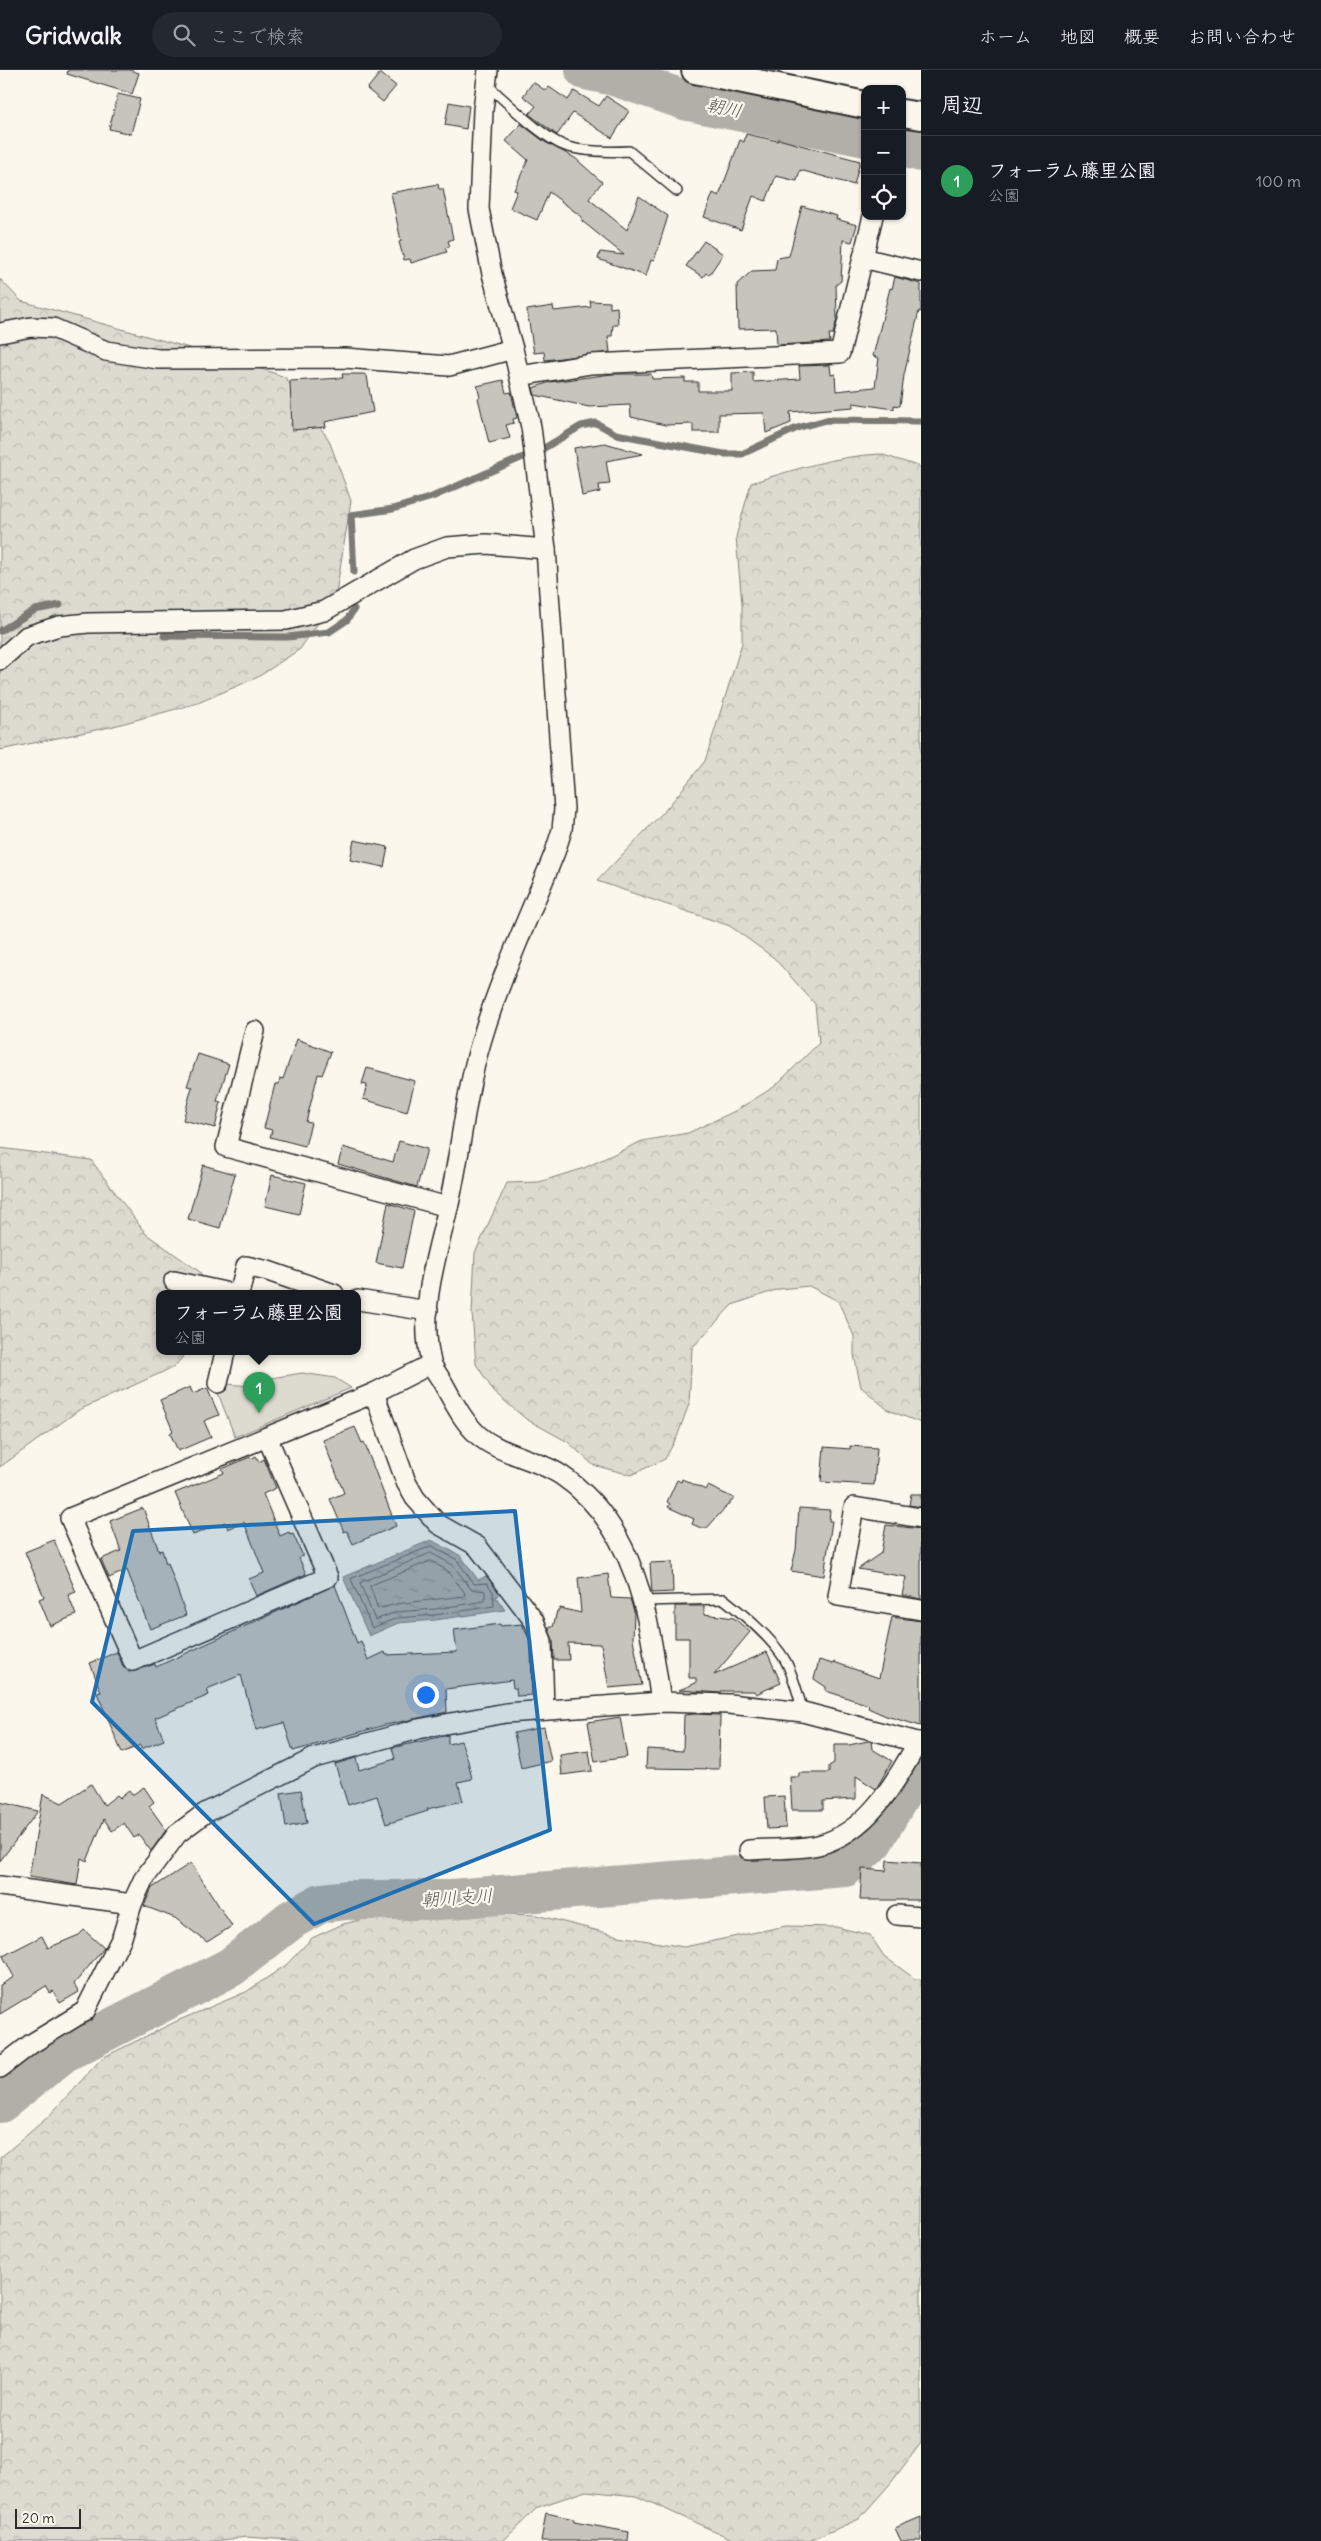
<!DOCTYPE html>
<html lang="ja">
<meta charset="utf-8">
<style>
:root{--surface:#171b24;--page:#242831;--text:#f1f3f6;--muted:#9ea1a6;--line:#363941;--accent:#d93025}
body{margin:0;font-family:Delius,"Klee One",sans-serif;background:var(--page);color:var(--text)}
.controls{position:absolute;right:15px;top:15px;display:grid;overflow:hidden;border-radius:10px;box-shadow:0 1px 4px #0004}
.controls button{width:45px;height:45px;display:grid;place-items:center;padding:0;border:0;border-bottom:1px solid var(--line);background:var(--surface);color:var(--text);font:25px sans-serif}
.scale{position:absolute;left:15px;bottom:12px;width:66px;box-sizing:border-box;padding-left:5px;border:2px solid #2b2b2b;border-top:0;font-size:14px;line-height:18px;white-space:nowrap;color:#2b2b2b;-webkit-text-stroke:4px #fbf7ec;paint-order:stroke}
.you{position:absolute;left:425px;top:1624px;width:18px;height:18px;margin:-12px;border:4px solid #fff;border-radius:50%;background:#1a73e8;box-shadow:0 0 0 8px #1a73e833}
.badge{display:grid;place-items:center;width:32px;height:32px;border-radius:50%;background:var(--accent);color:#fff;font-size:16px;font-weight:700}
.pin{position:absolute;translate:-50% -41px;filter:drop-shadow(0 1px 2px #0008)}
.pin::after{content:'';position:absolute;top:26px;width:18px;height:15px;background:inherit;clip-path:polygon(0 0,100% 0,50% 100%)}
.popup{position:absolute;left:156px;top:1220px;width:205px;height:65px;box-sizing:border-box;display:grid;place-content:center;border-radius:10px;background:var(--surface);filter:drop-shadow(0 1px 4px #0005);font-size:16px;white-space:nowrap;color:var(--muted)}
.popup b{font-size:19px;color:var(--text)}
.popup::after{content:'';position:absolute;left:50%;top:100%;margin-left:-10px;border:10px solid transparent;border-top-color:var(--surface)}
.list{margin:0;padding:0;list-style:none}
h2{display:flex;justify-content:space-between;align-items:center;height:65px;margin:0;padding:0 20px;font-size:21px}
h2 small{font-size:16px;font-weight:400;color:var(--muted)}
.list li{display:grid;grid-template-columns:32px 1fr auto;gap:15px;align-items:center;box-sizing:border-box;height:90px;padding:0 20px;border-top:1px solid var(--line)}
.list b{display:block;font-size:19px;white-space:nowrap}
.list p{margin:0;font-size:16px;white-space:nowrap;color:var(--muted)}
.list em{font-size:16px;font-style:normal;color:var(--muted)}
.icon{flex:none;width:28px;height:28px;fill:none;stroke:currentColor;stroke-width:2;stroke-linecap:round;stroke-linejoin:round}
.map{position:relative;flex:none;width:921px;height:2471px;overflow:hidden}
header{display:flex;align-items:center;gap:30px;box-sizing:border-box;height:70px;padding:0 25px;background:var(--surface);border-bottom:1px solid var(--line)}
header strong{font-size:24px}
nav{display:flex;gap:28px;margin-inline-start:auto;font-size:18px}
.search{width:350px;height:45px;background:var(--page);display:flex;align-items:center;gap:12px;box-sizing:border-box;padding:0 18px;border-radius:28px;color:var(--muted);font-size:19px}
main{display:flex}
aside{flex:1;background:var(--surface)}
.map>svg:first-child{display:block}
.green{fill:#dddad0;stroke:#84827e}
.forest{fill:url(#forest-crowns);stroke:#84827e}
.water{fill:url(#water-ripples);stroke:#7b7a75}
.lines{fill:none;stroke-linecap:round;stroke-linejoin:round}
.shore{stroke:#61605d;stroke-width:1}
.stream{stroke:#7b7a75;stroke-width:7}
.river{stroke:#b1afa7;stroke-width:40}
.building{fill:#c7c4bc;stroke:#2b2b2b}
.lane-casing{stroke:#2b2b2b;stroke-width:12}
.street-casing{stroke:#2b2b2b;stroke-width:22}
.secondary-casing{stroke:#2b2b2b;stroke-width:30}
.lane{stroke:#fbf7ec;stroke-width:9}
.street{stroke:#fbf7ec;stroke-width:19}
.secondary{stroke:#fbf7ec;stroke-width:26}
.marked{fill:#1f6fb2;fill-opacity:0.2;stroke:#1f6fb2;stroke-width:4;stroke-linejoin:round}
.labels{text-anchor:middle;stroke-width:4.5;stroke-linejoin:round;paint-order:stroke}
.water-label{font-size:18px;font-style:italic;fill:#5a5956;stroke:#fbf7ec}
</style>
<header>
<strong>Gridwalk</strong>
<div class="search"><svg class="icon" aria-label="search" viewBox="0 0 24 24"><circle cx="10" cy="10" r="6"/><path d="M15 15l6 6"/></svg>ここで検索</div>
<nav><a>ホーム</a><a>地図</a><a>概要</a><a>お問い合わせ</a></nav>
</header>
<main>
<div class="map">
<svg width="921" height="2471" viewBox="0 0 921 2471">
<defs>
<pattern id="forest-crowns" width="20" height="18" patternUnits="userSpaceOnUse" patternTransform="scale(1.25)"><rect width="20" height="18" fill="#dddad0"/><path d="M2 6a3 3 0 1 1 6 0M12 15a3 3 0 1 1 6 0" fill="none" stroke="#bebbb3"/></pattern>
<pattern id="water-ripples" width="26" height="14" patternUnits="userSpaceOnUse" patternTransform="scale(1.25)"><rect width="26" height="14" fill="#b1afa7"/><path d="M2 4q2-2 4 0t4 0M15 11q2-2 4 0t4 0" fill="none" stroke="#908f88"/></pattern>
</defs>
<rect width="100%" height="100%" fill="#fbf7ec"/>
<filter id="ink" filterUnits="userSpaceOnUse"><feTurbulence type="fractalNoise" baseFrequency=".02" numOctaves="2"/><feDisplacementMap in="SourceGraphic" scale="10" xChannelSelector="R" yChannelSelector="G"/><feConvolveMatrix kernelMatrix="1 2 1 2 8 2 1 2 1" color-interpolation-filters="sRGB"/></filter>
<g filter="url(#ink)">
<path class="green" d="M 302,1303 L 335,1308 L 351,1318 L 235,1367 L 214,1313 L 251,1316 L 271,1308 Z"/>
<g class="forest">
<path d="M 0,209 L 21,231 L 247,294 L 285,307 L 329,370 L 351,431 L 335,529 L 300,579 L 258,607 L 198,633 L 110,657 L 0,680 Z"/>
<path d="M 880,384 L 921,397 L 921,1353 L 888,1340 L 861,1317 L 854,1285 L 854,1266 L 838,1231 L 809,1216 L 779,1219 L 732,1235 L 692,1278 L 689,1334 L 677,1367 L 665,1389 L 631,1405 L 593,1395 L 568,1372 L 526,1349 L 494,1322 L 476,1294 L 472,1243 L 475,1183 L 507,1113 L 539,1112 L 584,1098 L 642,1071 L 688,1063 L 735,1041 L 774,1017 L 819,973 L 815,934 L 774,888 L 730,856 L 597,811 L 668,737 L 705,691 L 742,573 L 742,534 L 736,467 L 751,413 C 793,400 835,386 880,384 Z"/>
<path d="M 0,1078 L 91,1090 L 146,1164 L 200,1202 L 210,1224 L 160,1224 L 160,1282 L 187,1282 L 174,1297 L 79,1340 L 0,1397 Z"/>
<path d="M 450,1842 L 536,1845 L 619,1866 L 684,1877 L 786,1856 L 836,1857 L 870,1865 L 884,1886 L 915,1909 L 921,1909 L 921,2373 L 890,2414 L 859,2449 L 809,2471 L 742,2471 L 732,2469 L 636,2426 L 586,2421 L 538,2437 L 503,2471 L 305,2471 L 246,2467 L 215,2471 L 0,2471 L 0,2088 L 49,2046 L 102,1988 L 177,1951 L 246,1922 L 286,1895 L 312,1868 L 343,1854 L 388,1843 Z"/>
</g>
<path class="water" d="M 431,1470 L 461,1486 L 478,1510 L 488,1505 L 500,1523 L 496,1527 L 505,1540 L 435,1550 L 398,1553 L 369,1566 L 343,1507 Z"/>
<g class="lines">
<g class="shore">
<path d="M 432,1476 L 457,1490 L 474,1514 L 487,1513 L 493,1522 L 494,1536 L 435,1545 L 397,1548 L 372,1558 L 351,1509 Z"/>
<path d="M 431,1483 L 453,1495 L 471,1519 L 485,1521 L 485,1531 L 435,1539 L 396,1542 L 375,1550 L 360,1513 Z"/>
<path d="M 431,1491 L 448,1501 L 465,1523 L 464,1526 L 396,1534 L 378,1539 L 370,1516 Z"/>
</g>
<g class="stream">
<path d="M 354,502 L 351,445 L 393,439 L 432,427 L 546,377 L 581,356 L 596,353 L 616,364 L 724,384 L 742,384 L 797,358 L 826,350 L 921,351"/>
<path d="M 0,561 L 35,540 L 60,535"/>
<path d="M 164,566 L 288,567 L 329,562 L 347,550 L 354,539"/>
</g>
<g class="river">
<path d="M 585,0 L 614,6 L 688,31 L 865,67"/>
<path d="M 902,77 L 921,82"/>
<path d="M 0,2033 L 63,1983 L 231,1897 L 292,1849 L 321,1833 L 347,1830 L 439,1830 L 845,1797 L 872,1773 L 912,1705 L 921,1699"/>
</g>
</g>
<g class="building">
<path d="M 68,0 L 130,0 L 139,3 L 132,24 L 67,4 Z"/>
<path d="M 380,3 L 396,16 L 383,32 L 367,19 Z"/>
<path d="M 533,12 L 546,21 L 549,17 L 568,30 L 574,21 L 599,36 L 606,26 L 629,41 L 612,68 L 573,43 L 557,65 L 529,44 L 536,36 L 523,26 Z"/>
<path d="M 118,24 L 140,29 L 131,64 L 109,59 Z"/>
<path d="M 449,32 L 469,36 L 466,59 L 445,55 Z"/>
<path d="M 521,54 L 545,72 L 575,88 L 602,112 L 589,129 L 627,160 L 639,126 L 668,146 L 654,191 L 651,190 L 646,206 L 598,189 L 600,182 L 624,185 L 582,151 L 582,147 L 549,122 L 537,150 L 510,138 L 517,121 L 514,120 L 528,90 L 506,71 Z"/>
<path d="M 746,64 L 778,71 L 778,69 L 860,91 L 854,115 L 800,100 L 797,111 L 776,106 L 766,131 L 753,126 L 741,160 L 704,147 L 713,123 L 719,126 L 740,70 L 744,72 Z"/>
<path d="M 438,114 L 439,119 L 443,119 L 453,169 L 448,171 L 450,176 L 445,178 L 447,182 L 411,193 L 410,189 L 404,190 L 399,172 L 401,171 L 391,123 Z"/>
<path d="M 802,136 L 837,146 L 836,149 L 857,155 L 852,172 L 843,170 L 841,211 L 836,215 L 837,249 L 833,264 L 829,264 L 830,272 L 777,275 L 776,258 L 738,259 L 737,214 L 752,201 L 775,200 L 777,188 L 789,186 Z"/>
<path d="M 704,171 L 723,184 L 709,205 L 706,203 L 703,207 L 686,196 Z"/>
<path d="M 895,207 L 921,214 L 921,242 L 919,241 L 904,305 L 900,336 L 894,335 L 894,339 L 853,333 L 853,337 L 790,342 L 791,353 L 766,363 L 764,343 L 719,344 L 719,362 L 693,362 L 693,354 L 665,355 L 631,347 L 630,335 L 589,337 L 535,325 L 533,318 L 550,312 L 612,304 L 651,304 L 652,309 L 685,308 L 685,312 L 698,312 L 698,321 L 732,321 L 732,303 L 753,302 L 753,312 L 800,309 L 799,296 L 830,295 L 831,305 L 835,304 L 836,321 L 875,317 L 879,288 L 873,286 L 890,218 L 892,219 Z"/>
<path d="M 590,231 L 610,232 L 610,238 L 617,237 L 618,255 L 613,255 L 612,266 L 608,266 L 610,282 L 545,290 L 544,282 L 534,283 L 527,240 L 553,236 L 554,241 L 591,237 Z"/>
<path d="M 342,304 L 364,304 L 367,306 L 373,342 L 325,352 L 326,357 L 292,360 L 290,311 L 343,308 Z"/>
<path d="M 503,310 L 506,323 L 511,322 L 517,348 L 513,349 L 514,353 L 506,355 L 510,368 L 489,373 L 478,328 L 480,327 L 477,316 Z"/>
<path d="M 605,373 L 643,384 L 606,391 L 610,414 L 599,415 L 600,422 L 582,426 L 574,378 Z"/>
<path d="M 354,770 L 388,777 L 384,797 L 350,790 Z"/>
<path d="M 297,969 L 331,982 L 322,1005 L 318,1004 L 306,1052 L 311,1053 L 305,1076 L 270,1067 L 272,1060 L 264,1058 L 275,1014 L 279,1014 L 280,1008 L 283,1009 Z"/>
<path d="M 198,984 L 229,994 L 217,1031 L 221,1032 L 215,1058 L 183,1050 L 192,1017 L 187,1016 Z"/>
<path d="M 367,998 L 415,1011 L 407,1042 L 363,1029 L 367,1015 L 362,1014 Z"/>
<path d="M 399,1071 L 427,1079 L 417,1117 L 338,1094 L 343,1077 L 393,1092 Z"/>
<path d="M 203,1095 L 235,1104 L 220,1158 L 188,1149 Z"/>
<path d="M 272,1105 L 306,1113 L 299,1144 L 265,1136 Z"/>
<path d="M 388,1133 L 414,1141 L 402,1198 L 376,1193 Z"/>
<path d="M 190,1317 L 193,1324 L 207,1318 L 219,1345 L 204,1351 L 211,1367 L 178,1381 L 170,1363 L 173,1361 L 160,1330 Z"/>
<path d="M 355,1357 L 362,1373 L 364,1372 L 396,1456 L 353,1474 L 347,1461 L 344,1462 L 330,1429 L 344,1423 L 323,1370 Z"/>
<path d="M 850,1376 L 877,1378 L 874,1415 L 821,1412 L 824,1377 L 850,1379 Z"/>
<path d="M 256,1386 L 259,1392 L 264,1389 L 276,1418 L 263,1424 L 280,1466 L 289,1462 L 290,1465 L 293,1464 L 303,1486 L 299,1488 L 306,1504 L 256,1526 L 249,1509 L 264,1503 L 244,1452 L 228,1459 L 225,1452 L 193,1465 L 175,1423 L 224,1403 L 222,1399 L 250,1387 L 251,1389 Z"/>
<path d="M 682,1409 L 706,1420 L 708,1416 L 734,1428 L 707,1458 L 701,1458 L 692,1454 L 694,1449 L 668,1437 L 670,1434 L 667,1432 L 677,1410 L 681,1412 Z"/>
<path d="M 911,1424 L 921,1424 L 921,1437 L 909,1435 Z"/>
<path d="M 143,1438 L 159,1481 L 162,1480 L 166,1494 L 168,1493 L 186,1545 L 150,1559 L 127,1500 L 109,1508 L 101,1489 L 121,1481 L 110,1451 Z"/>
<path d="M 799,1438 L 830,1440 L 829,1451 L 832,1451 L 824,1506 L 791,1501 L 796,1480 Z"/>
<path d="M 886,1455 L 921,1459 L 921,1529 L 902,1525 L 906,1507 L 858,1499 L 881,1483 Z"/>
<path d="M 54,1470 L 76,1522 L 68,1525 L 76,1545 L 50,1556 L 39,1529 L 44,1527 L 25,1482 Z"/>
<path d="M 672,1492 L 673,1522 L 652,1523 L 650,1493 Z"/>
<path d="M 608,1504 L 611,1528 L 630,1529 L 634,1541 L 633,1569 L 642,1615 L 609,1618 L 601,1574 L 568,1573 L 569,1590 L 554,1590 L 553,1570 L 548,1557 L 553,1557 L 557,1541 L 559,1541 L 560,1538 L 581,1543 L 578,1508 Z"/>
<path d="M 335,1515 L 357,1573 L 361,1571 L 368,1590 L 385,1582 L 386,1585 L 457,1582 L 454,1560 L 500,1554 L 501,1556 L 522,1554 L 531,1573 L 532,1625 L 517,1626 L 516,1618 L 513,1618 L 512,1610 L 446,1619 L 447,1642 L 385,1655 L 293,1681 L 284,1653 L 256,1660 L 241,1605 L 207,1619 L 209,1625 L 155,1648 L 164,1670 L 141,1679 L 140,1675 L 122,1683 L 97,1623 L 101,1622 L 90,1593 L 117,1582 L 123,1596 L 131,1602 L 155,1594 L 156,1597 Z"/>
<path d="M 675,1536 L 704,1536 L 704,1544 L 734,1548 L 750,1562 L 714,1605 L 767,1582 L 781,1613 L 756,1624 L 754,1621 L 721,1621 L 721,1623 L 679,1620 L 696,1613 L 696,1608 L 689,1608 L 689,1568 L 675,1568 Z"/>
<path d="M 892,1547 L 921,1551 L 921,1656 L 886,1646 L 868,1638 L 869,1635 L 826,1621 L 826,1617 L 814,1609 L 819,1590 L 833,1594 L 834,1592 L 879,1608 Z"/>
<path d="M 695,1644 L 720,1645 L 719,1699 L 646,1698 L 647,1679 L 683,1681 L 684,1645 Z"/>
<path d="M 620,1647 L 627,1687 L 595,1692 L 588,1652 Z"/>
<path d="M 544,1657 L 551,1691 L 521,1698 L 514,1663 Z"/>
<path d="M 448,1665 L 448,1674 L 461,1671 L 468,1691 L 472,1709 L 458,1712 L 463,1731 L 427,1739 L 428,1741 L 386,1754 L 377,1726 L 348,1735 L 335,1694 L 356,1688 L 359,1700 L 395,1689 L 392,1678 Z"/>
<path d="M 868,1671 L 871,1671 L 872,1679 L 892,1691 L 876,1719 L 856,1706 L 856,1729 L 823,1731 L 823,1740 L 792,1740 L 790,1707 L 799,1707 L 799,1703 L 829,1703 L 829,1696 L 834,1693 L 834,1675 L 849,1675 Z"/>
<path d="M 589,1681 L 592,1701 L 562,1705 L 560,1685 Z"/>
<path d="M 91,1714 L 104,1735 L 117,1725 L 120,1728 L 129,1721 L 132,1725 L 144,1717 L 154,1732 L 149,1736 L 166,1760 L 151,1781 L 139,1765 L 134,1768 L 124,1753 L 112,1761 L 104,1749 L 87,1791 L 81,1788 L 77,1815 L 29,1807 L 43,1724 L 62,1733 Z"/>
<path d="M 301,1720 L 307,1753 L 286,1757 L 281,1723 Z"/>
<path d="M 784,1726 L 786,1758 L 767,1759 L 765,1727 Z"/>
<path d="M 0,1732 L 38,1741 L 0,1791 Z"/>
<path d="M 887,1790 L 921,1793 L 921,1830 L 860,1830 L 862,1799 L 886,1801 Z"/>
<path d="M 191,1793 L 232,1856 L 207,1872 L 175,1848 L 144,1836 L 152,1818 Z"/>
<path d="M 84,1860 L 104,1878 L 74,1914 L 79,1922 L 60,1933 L 53,1921 L 50,1923 L 46,1916 L 0,1944 L 0,1915 L 14,1907 L 3,1886 L 42,1866 L 48,1878 L 79,1865 Z"/>
<path d="M 546,2443 L 574,2449 L 574,2452 L 629,2462 L 628,2471 L 541,2471 Z"/>
<path d="M 921,2447 L 921,2471 L 901,2471 L 895,2458 Z"/>
</g>
<g class="lines">
<g class="lane-casing">
<g id="lane">
<path d="M 486,14 C 506,31 544,70 568,77 C 587,82 610,82 629,81 L 677,121"/>
<path d="M 643,1531 L 724,1529 C 744,1545 772,1568 785,1590 C 794,1606 798,1625 803,1642"/>
</g>
</g>
<g class="street-casing">
<g id="street">
<path d="M 488,0 L 483,40 L 479,139 L 492,204 L 513,279 L 531,357 L 546,479 L 564,739 L 562,760 L 555,782 C 530,845 500,907 481,972 C 465,1025 461,1081 449,1134 C 437,1185 418,1239 431,1292 C 433,1299 439,1306 443,1313 C 453,1331 462,1350 478,1365 C 499,1384 538,1389 561,1405 C 637,1456 649,1549 661,1632"/>
<path d="M 863,188 L 921,202"/>
<path d="M 0,263 L 31,257 L 53,258 L 106,281 L 158,289 L 345,288 L 449,296 L 513,279"/>
<path d="M 520,306 L 591,294 L 840,283 L 873,146"/>
<path d="M 0,590 L 27,566 L 59,556 L 88,553 L 286,550 L 324,541 L 414,489 L 447,477 L 486,474 L 546,479"/>
<path d="M 255,961 L 226,1077 L 448,1137"/>
<path d="M 174,1211 L 234,1224"/>
<path d="M 239,1224 L 246,1196 L 268,1201 L 334,1224"/>
<path d="M 358,1230 L 428,1241"/>
<path d="M 218,1313 L 225,1282"/>
<path d="M 374,1323 L 406,1412 L 415,1428 L 438,1454 L 477,1476 L 534,1551 L 542,1571 L 544,1640"/>
<path d="M 267,1367 L 328,1507 L 133,1591 L 70,1448 Z"/>
<path d="M 267,1367 L 374,1323 L 431,1294"/>
<path d="M 921,1448 L 854,1437 L 838,1526 L 921,1540"/>
<path d="M 749,1780 C 771,1778 797,1780 818,1775 C 867,1763 895,1713 918,1672"/>
<path d="M 0,1816 L 132,1834"/>
<path d="M 897,1845 L 921,1847"/>
<path d="M 0,1998 L 31,1974 L 85,1941 L 122,1867 L 132,1834 L 143,1810 L 177,1764 L 205,1743 L 314,1688 L 418,1659 L 506,1643 L 661,1632 L 729,1634 L 803,1642 L 921,1673"/>
</g>
</g>
<g class="secondary-casing">
<g id="secondary">
<path d="M 695,0 L 865,35"/>
<path d="M 902,43 L 921,46"/>
</g>
</g>
<use href="#lane" class="lane"/>
<use href="#street" class="street"/>
<use href="#secondary" class="secondary"/>
</g>
</g>
<path class="marked" d="M 515,1441 L 550,1760 L 314,1854 L 92,1632 L 133,1461 Z"/>
<g class="labels">
<g class="water-label">
<text transform="translate(724 38) rotate(12)" y="6">朝川</text>
<text transform="translate(457 1828) rotate(-4)" y="6">朝川支川</text>
</g>
</g>
</svg>
<div class="controls">
<button>+</button>
<button>−</button>
<button><svg class="icon" aria-label="locate" viewBox="0 0 24 24"><circle cx="12" cy="12" r="6"/><path d="M12 2v4M12 18v4M2 12h4M18 12h4"/></svg></button>
</div>
<div class="scale">20 m</div>
<div class="you"></div>
<div class="pin badge" style="left:259px;top:1343px;background:#2e9e5b">1</div>
<div class="popup"><b>フォーラム藤里公園</b>公園</div>
</div>
<aside>
<h2>周辺<small></small></h2>
<ul class="list">
<li><span class="badge" style="background:#2e9e5b">1</span><div><b>フォーラム藤里公園</b><p>公園</p></div><em>100 m</em></li>
</ul>
</aside>
</main>
